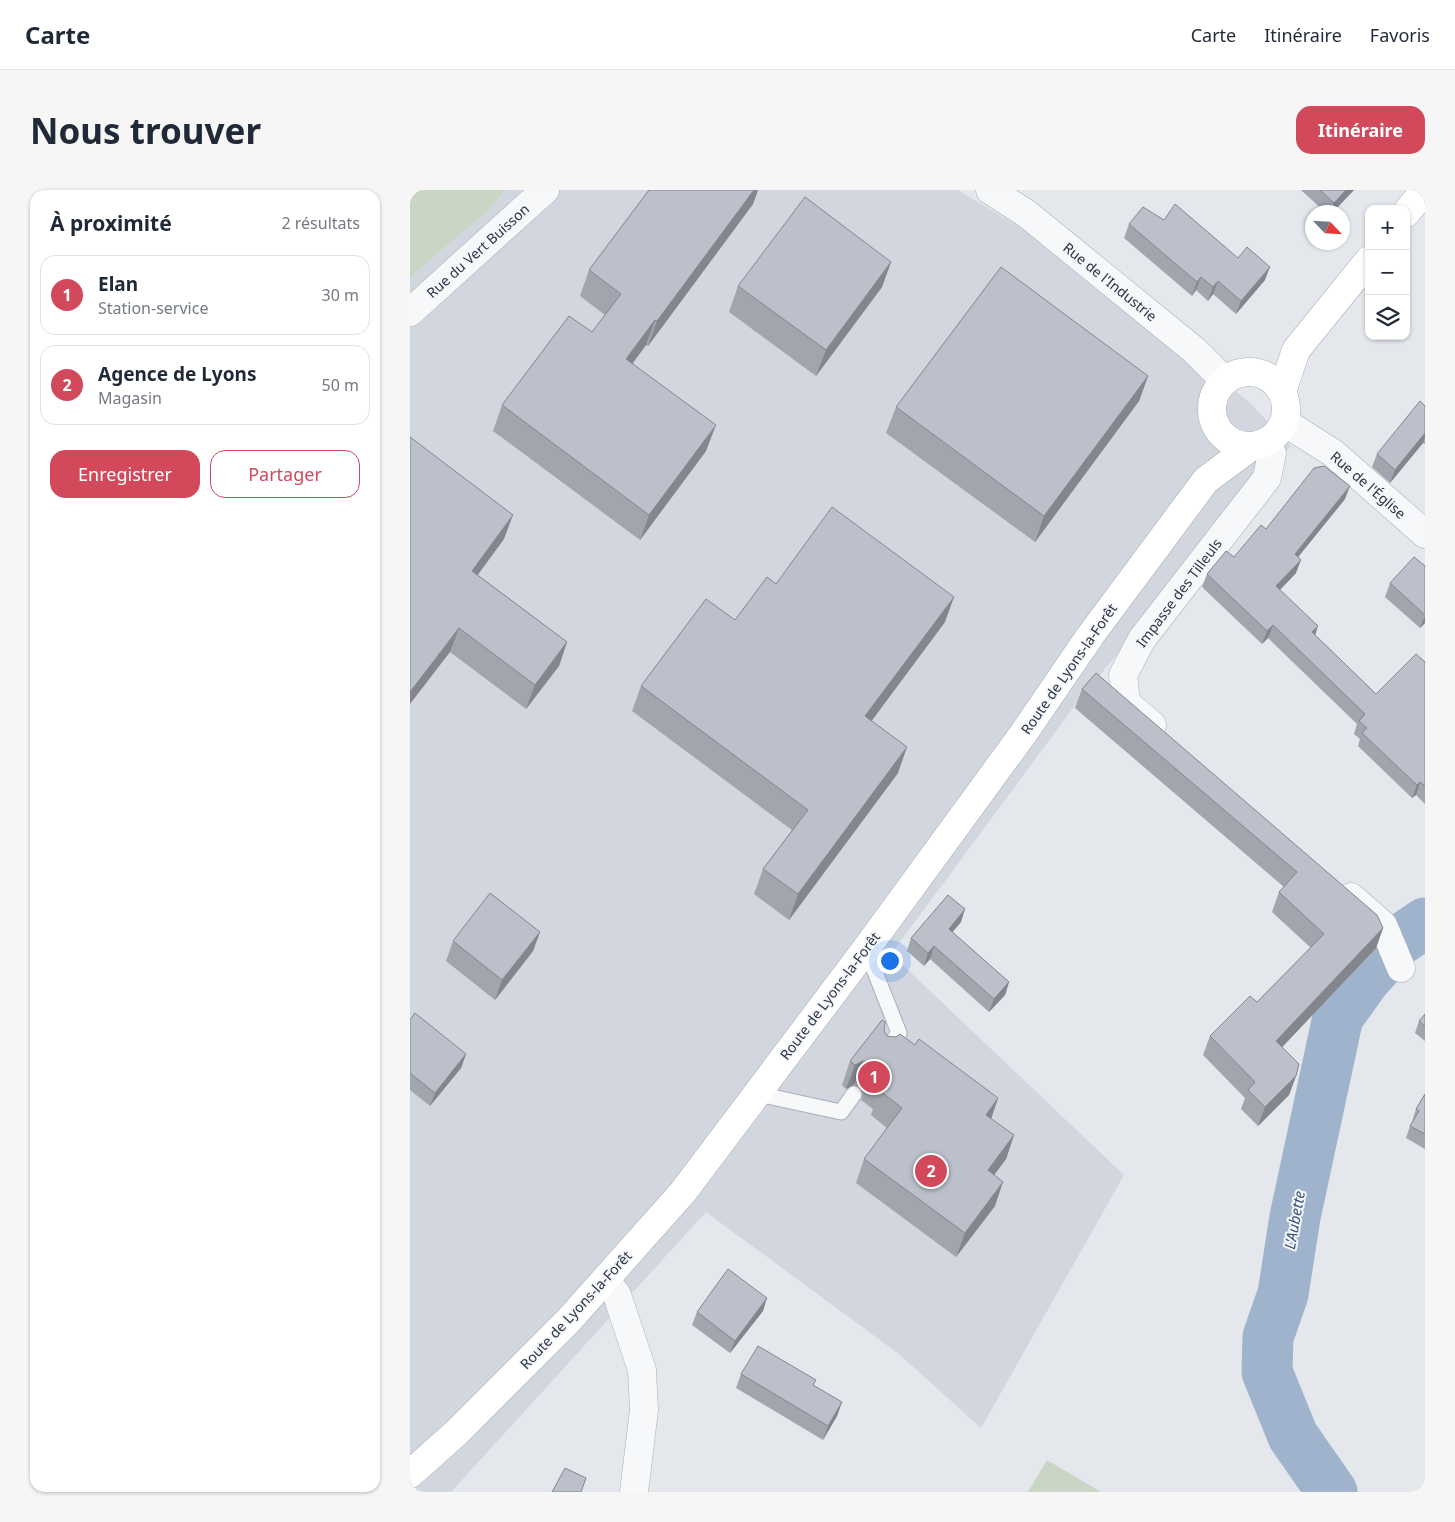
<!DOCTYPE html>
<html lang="fr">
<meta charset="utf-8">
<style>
:root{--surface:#fff;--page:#f6f6f7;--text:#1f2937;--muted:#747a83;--line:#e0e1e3;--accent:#d1495b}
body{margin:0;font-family:"Noto Sans",sans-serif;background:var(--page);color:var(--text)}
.controls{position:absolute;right:15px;top:15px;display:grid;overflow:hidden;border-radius:10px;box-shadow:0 1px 4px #0004}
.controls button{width:45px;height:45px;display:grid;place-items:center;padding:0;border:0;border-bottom:1px solid var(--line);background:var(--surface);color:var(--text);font:25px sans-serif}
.compass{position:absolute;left:895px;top:15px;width:45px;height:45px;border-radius:50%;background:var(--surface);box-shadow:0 1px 4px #0004;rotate:115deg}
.you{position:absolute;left:479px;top:770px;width:18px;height:18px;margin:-12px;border:4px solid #fff;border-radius:50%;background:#1a73e8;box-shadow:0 0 0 8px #1a73e833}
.badge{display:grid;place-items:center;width:32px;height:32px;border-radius:50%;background:var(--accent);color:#fff;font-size:16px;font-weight:700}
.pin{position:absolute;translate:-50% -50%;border:2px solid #fff;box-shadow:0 1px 5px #0006}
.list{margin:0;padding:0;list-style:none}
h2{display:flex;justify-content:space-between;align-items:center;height:65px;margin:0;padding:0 20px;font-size:21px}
h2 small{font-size:16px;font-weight:400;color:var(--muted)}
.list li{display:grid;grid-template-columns:32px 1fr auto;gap:15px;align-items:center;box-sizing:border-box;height:80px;margin:0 10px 10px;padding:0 10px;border:1px solid var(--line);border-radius:15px}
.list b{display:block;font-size:19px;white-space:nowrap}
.list p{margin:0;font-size:16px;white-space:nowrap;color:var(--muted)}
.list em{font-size:16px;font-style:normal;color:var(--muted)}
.actions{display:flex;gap:10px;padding:15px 20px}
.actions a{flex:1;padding:11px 0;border:1px solid var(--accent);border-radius:15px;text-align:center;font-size:18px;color:var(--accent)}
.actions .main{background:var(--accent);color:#fff}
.icon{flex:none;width:28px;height:28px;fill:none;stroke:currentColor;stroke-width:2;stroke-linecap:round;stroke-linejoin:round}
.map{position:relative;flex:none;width:1015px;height:1302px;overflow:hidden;border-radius:15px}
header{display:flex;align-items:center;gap:30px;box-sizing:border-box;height:70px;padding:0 25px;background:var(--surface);border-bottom:1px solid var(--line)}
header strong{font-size:24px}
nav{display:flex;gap:28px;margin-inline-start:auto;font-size:18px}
.intro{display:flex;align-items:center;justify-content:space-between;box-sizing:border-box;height:120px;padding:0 30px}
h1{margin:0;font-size:35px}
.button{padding:12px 22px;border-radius:15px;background:var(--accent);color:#fff;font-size:18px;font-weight:700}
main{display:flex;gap:30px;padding:0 30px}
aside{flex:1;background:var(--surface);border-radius:15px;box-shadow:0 1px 4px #0004}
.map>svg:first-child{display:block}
.built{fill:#d2d6de}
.green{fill:#c9d6c5}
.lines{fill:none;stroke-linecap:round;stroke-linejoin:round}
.river{stroke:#9fb4cc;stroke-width:51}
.lane-casing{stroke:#a9aeb7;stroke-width:17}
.street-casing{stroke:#a9aeb7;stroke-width:29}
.secondary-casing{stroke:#a9aeb7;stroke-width:29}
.lane{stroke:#f7f8fa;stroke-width:15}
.street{stroke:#f7f8fa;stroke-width:28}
.secondary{stroke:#fff;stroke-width:28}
.wall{fill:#a1a5ae}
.shaded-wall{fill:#83868d}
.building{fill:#bbc0ca;stroke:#83868d}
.labels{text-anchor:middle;stroke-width:4;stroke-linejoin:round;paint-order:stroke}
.street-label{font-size:14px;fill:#2b3445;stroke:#f4f6f9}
.water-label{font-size:15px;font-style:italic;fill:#34527a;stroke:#f4f6f9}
</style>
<header>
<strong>Carte</strong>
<nav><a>Carte</a><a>Itinéraire</a><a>Favoris</a></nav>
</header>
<div class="intro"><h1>Nous trouver</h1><a class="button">Itinéraire</a></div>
<main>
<aside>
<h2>À proximité<small>2 résultats</small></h2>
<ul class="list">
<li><span class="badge">1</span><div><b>Elan</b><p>Station-service</p></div><em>30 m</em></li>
<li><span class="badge">2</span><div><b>Agence de Lyons</b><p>Magasin</p></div><em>50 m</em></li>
</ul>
<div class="actions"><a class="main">Enregistrer</a><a>Partager</a></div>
</aside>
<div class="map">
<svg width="1015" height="1302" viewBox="0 0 1015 1302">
<rect width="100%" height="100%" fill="#e4e7ec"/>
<path class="built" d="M 96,0 L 548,0 L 629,49 L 839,212 L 881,256 L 669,510 L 481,764 L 714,985 L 571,1238 L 489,1164 L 296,1022 L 41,1302 L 0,1302 L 0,87 L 72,26 Z"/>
<g class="green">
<path d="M 0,0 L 96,0 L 72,26 L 0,87 Z"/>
<path d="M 637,1270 L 691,1302 L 618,1302 Z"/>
</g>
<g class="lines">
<g class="river">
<path d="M 993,748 L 1015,733"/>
<path d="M 922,1302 L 883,1246 L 857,1182 L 858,1147 L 873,1104 L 885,1027 L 928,827 L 956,788 L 981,761"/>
</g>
<g class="lane-casing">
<g id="lane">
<path d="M 456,759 L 489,843 L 474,862"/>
<path d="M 348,904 L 431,922 L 444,904"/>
</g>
</g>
<g class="street-casing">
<g id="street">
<path d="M 580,0 L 617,24 L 784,160 L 815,191"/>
<path d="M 0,122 L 135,0"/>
<path d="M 874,232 L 923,263 L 1015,344"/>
<path d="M 742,535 L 716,513 L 713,485 L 732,449 L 857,288 L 862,263 L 855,252"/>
<path d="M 941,707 L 973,735 L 991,778"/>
<path d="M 196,1091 L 207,1105 L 232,1180 L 234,1220 L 224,1302"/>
</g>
</g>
<g class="secondary-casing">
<g id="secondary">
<path d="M 996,23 L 1015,0"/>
<circle cx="839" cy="219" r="37"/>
<path d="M 872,202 L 886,160 L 959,70"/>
<path d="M 0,1284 L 46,1243 L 159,1130 L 273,1002 L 456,759 L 613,544 L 680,446 L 796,290 L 842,256"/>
</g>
</g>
<use href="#lane" class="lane"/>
<use href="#street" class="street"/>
<use href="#secondary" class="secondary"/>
</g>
<g class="wall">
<path d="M 239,0 L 348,0 L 343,14 L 238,156 L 236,155 L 223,173 L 296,261 L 230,350 L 83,241 L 92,215 L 182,142 L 195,125 L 170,106 L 179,80 Z"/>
<path d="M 891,0 L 944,0 L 923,22 L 915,22 Z"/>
<path d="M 754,30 L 828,68 L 855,90 L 826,124 L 803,104 L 798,111 L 786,100 L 782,106 L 714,48 L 719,34 Z"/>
<path d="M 481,72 L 472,97 L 406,186 L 319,122 L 328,96 Z"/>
<path d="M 738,186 L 729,211 L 625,352 L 476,243 L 486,217 Z"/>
<path d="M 1015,216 L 1015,254 L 1013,253 L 980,293 L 962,277 L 967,264 Z"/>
<path d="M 0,247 L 94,349 L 68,385 L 157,452 L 149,476 L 116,519 L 40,462 Z"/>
<path d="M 935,309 L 888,367 L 886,383 L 870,400 L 905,445 L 966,504 L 1015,472 L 1015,614 L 1006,605 L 1002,608 L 948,556 L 950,549 L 944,544 L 947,534 L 858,448 L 852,454 L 792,397 L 797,384 L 824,367 L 856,339 Z"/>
<path d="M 1015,376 L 1015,433 L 1010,438 L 975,407 L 980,393 Z"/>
<path d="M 366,394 L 535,432 L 461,531 L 488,583 L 379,730 L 344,704 L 353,679 L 382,640 L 222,521 L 231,496 L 325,430 Z"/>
<path d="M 672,499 L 973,738 L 966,758 L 872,857 L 886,886 L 879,905 L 848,936 L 831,919 L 835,908 L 793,865 L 800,846 L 847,812 L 901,758 L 862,722 L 869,702 L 874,697 L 665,518 Z"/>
<path d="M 551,732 L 542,742 L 599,792 L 595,805 L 579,822 L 520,769 L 514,776 L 497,761 L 501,748 Z"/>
<path d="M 130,742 L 123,761 L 85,810 L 36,771 L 43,751 Z"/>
<path d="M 1015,824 L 1015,851 L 1005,843 L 1009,831 Z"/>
<path d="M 0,830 L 56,864 L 51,878 L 20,916 L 0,900 Z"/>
<path d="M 474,841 L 477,846 L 505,855 L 588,908 L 581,929 L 604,945 L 596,969 L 584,985 L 585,1016 L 546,1067 L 446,993 L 454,969 L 477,938 L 461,925 L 463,919 L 451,910 L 453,904 L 450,897 L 444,895 L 436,899 L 432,895 L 440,871 Z"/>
<path d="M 1015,904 L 1015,959 L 996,948 L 1000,936 L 1002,932 L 1006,919 Z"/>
<path d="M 353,1121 L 320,1163 L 282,1135 L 287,1122 Z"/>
<path d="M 331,1184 L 404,1196 L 432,1212 L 427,1226 L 413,1250 L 326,1198 Z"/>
</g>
<g class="shaded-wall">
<path d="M 344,0 L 348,0 L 343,14 L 238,156 L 247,131 Z"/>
<path d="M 936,0 L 944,0 L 923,22 L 921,22 L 924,13 Z"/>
<path d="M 481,72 L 472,97 L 406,186 L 416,160 Z"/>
<path d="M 860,77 L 855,90 L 826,124 L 831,111 Z"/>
<path d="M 791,87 L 786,100 L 782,106 L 787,92 Z"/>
<path d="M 808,91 L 803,104 L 798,111 L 803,97 Z"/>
<path d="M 245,130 L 236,155 L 207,194 L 216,169 Z"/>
<path d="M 738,186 L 729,211 L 625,352 L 634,326 Z"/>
<path d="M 306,235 L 296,261 L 230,350 L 239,325 Z"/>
<path d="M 1015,243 L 1015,247 L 1013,253 L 980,293 L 985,280 Z"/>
<path d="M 940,296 L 935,309 L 880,377 L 885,364 Z"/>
<path d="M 103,325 L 94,349 L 53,404 L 62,381 Z"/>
<path d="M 891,370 L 886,383 L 861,409 L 866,396 Z"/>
<path d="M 544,407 L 535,432 L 446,552 L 455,526 Z"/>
<path d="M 1015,426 L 1015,433 L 1010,438 Z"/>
<path d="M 863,435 L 858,448 L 852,454 L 857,441 Z"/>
<path d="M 908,436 L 904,449 L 902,442 Z"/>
<path d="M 49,438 L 40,462 L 0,514 L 0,502 Z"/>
<path d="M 157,452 L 149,476 L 116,519 L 125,495 Z"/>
<path d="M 497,557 L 488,583 L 379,730 L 388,704 Z"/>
<path d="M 1010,592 L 1006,605 L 1002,608 L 1007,595 Z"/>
<path d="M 555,719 L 551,732 L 534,752 L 539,739 Z"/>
<path d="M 973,738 L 966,758 L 859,871 L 866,851 Z"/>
<path d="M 130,742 L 123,761 L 85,810 L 92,790 Z"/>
<path d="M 524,756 L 520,769 L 514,776 L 518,763 Z"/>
<path d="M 599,792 L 595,805 L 579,822 L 584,809 Z"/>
<path d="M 56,864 L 51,878 L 20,916 L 25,903 Z"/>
<path d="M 453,871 L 444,895 L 436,899 L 445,875 Z"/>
<path d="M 886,886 L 879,905 L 848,936 L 855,917 Z"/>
<path d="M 588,908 L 580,932 L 576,925 Z"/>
<path d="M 604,945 L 596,969 L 570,1004 L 578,980 Z"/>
<path d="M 593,992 L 585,1016 L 546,1067 L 555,1043 Z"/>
<path d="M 357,1108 L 353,1121 L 320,1163 L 325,1151 Z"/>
<path d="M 432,1212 L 427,1226 L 413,1250 L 418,1236 Z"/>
</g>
<g class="building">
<path d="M 239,0 L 344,0 L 247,131 L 245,130 L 216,169 L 306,235 L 239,325 L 92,215 L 159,126 L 182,142 L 211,104 L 179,80 Z"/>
<path d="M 910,0 L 936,0 L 924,13 Z"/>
<path d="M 395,7 L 481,72 L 416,160 L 328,96 Z"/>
<path d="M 765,14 L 828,68 L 837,57 L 860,77 L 831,111 L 808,91 L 803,97 L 791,87 L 787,92 L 719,34 L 733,17 L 754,30 Z"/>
<path d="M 591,77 L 738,186 L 634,326 L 486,217 Z"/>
<path d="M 1010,211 L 1015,216 L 1015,243 L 985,280 L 967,264 Z"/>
<path d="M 0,247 L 103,325 L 62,381 L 157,452 L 125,495 L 49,438 L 0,502 Z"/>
<path d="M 914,276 L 940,296 L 885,364 L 891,370 L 866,396 L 908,436 L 902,442 L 966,504 L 1006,464 L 1015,472 L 1015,596 L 1010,592 L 1007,595 L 952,543 L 957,538 L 949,531 L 955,524 L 863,435 L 857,441 L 797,384 L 816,361 L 824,367 L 851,335 L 856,339 L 904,278 Z"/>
<path d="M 422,317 L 544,407 L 455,526 L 497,557 L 388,704 L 353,679 L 398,620 L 231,496 L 296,409 L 325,430 L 357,387 L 366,394 Z"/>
<path d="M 1004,367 L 1015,376 L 1015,425 L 980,393 Z"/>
<path d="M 686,483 L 967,725 L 973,738 L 866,851 L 889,874 L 886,886 L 855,917 L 838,900 L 845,892 L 800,846 L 840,806 L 847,812 L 914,744 L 869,702 L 887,682 L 672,499 Z"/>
<path d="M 80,703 L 130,742 L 92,790 L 43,751 Z"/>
<path d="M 538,705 L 555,719 L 539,739 L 599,792 L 584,809 L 524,756 L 518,763 L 501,748 Z"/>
<path d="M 5,823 L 56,864 L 25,903 L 0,883 L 0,830 Z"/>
<path d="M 1015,824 L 1015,836 L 1009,831 Z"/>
<path d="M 472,830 L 475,832 L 474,841 L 477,846 L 486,847 L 490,844 L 505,855 L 509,849 L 588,908 L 576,925 L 604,945 L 578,980 L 593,992 L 555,1043 L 454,969 L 492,918 L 470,901 L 474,896 L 460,886 L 462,881 L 459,873 L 453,871 L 445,875 L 440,871 Z"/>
<path d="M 1015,904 L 1015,944 L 1000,936 L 1009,921 L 1006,919 Z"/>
<path d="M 318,1079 L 357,1108 L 325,1151 L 287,1122 Z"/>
<path d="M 348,1156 L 406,1190 L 403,1195 L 432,1212 L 418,1236 L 331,1184 Z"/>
<path d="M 155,1278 L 176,1288 L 171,1302 L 142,1302 Z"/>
</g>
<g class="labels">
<g class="street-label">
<text transform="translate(68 61) rotate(-42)" y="5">Rue du Vert Buisson</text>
<text transform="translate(700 92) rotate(39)" y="5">Rue de l'Industrie</text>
<text transform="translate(958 295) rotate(41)" y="5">Rue de l'Église</text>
<text transform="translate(769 403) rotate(-53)" y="5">Impasse des Tilleuls</text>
<text transform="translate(659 479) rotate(-55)" y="5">Route de Lyons-la-Forêt</text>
<text transform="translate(420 806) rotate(-53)" y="5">Route de Lyons-la-Forêt</text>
<text transform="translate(166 1120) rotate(-47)" y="5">Route de Lyons-la-Forêt</text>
</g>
<g class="water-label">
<text transform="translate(885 1030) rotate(-80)" y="5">L'Aubette</text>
</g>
</g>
</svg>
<div class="controls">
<button>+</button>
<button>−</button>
<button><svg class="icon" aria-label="layers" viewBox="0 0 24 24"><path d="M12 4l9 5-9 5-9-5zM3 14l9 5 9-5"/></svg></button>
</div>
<svg class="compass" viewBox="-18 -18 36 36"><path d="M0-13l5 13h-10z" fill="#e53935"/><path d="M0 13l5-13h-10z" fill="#747a83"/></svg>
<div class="you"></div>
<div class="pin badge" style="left:464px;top:887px">1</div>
<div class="pin badge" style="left:521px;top:981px">2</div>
</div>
</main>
